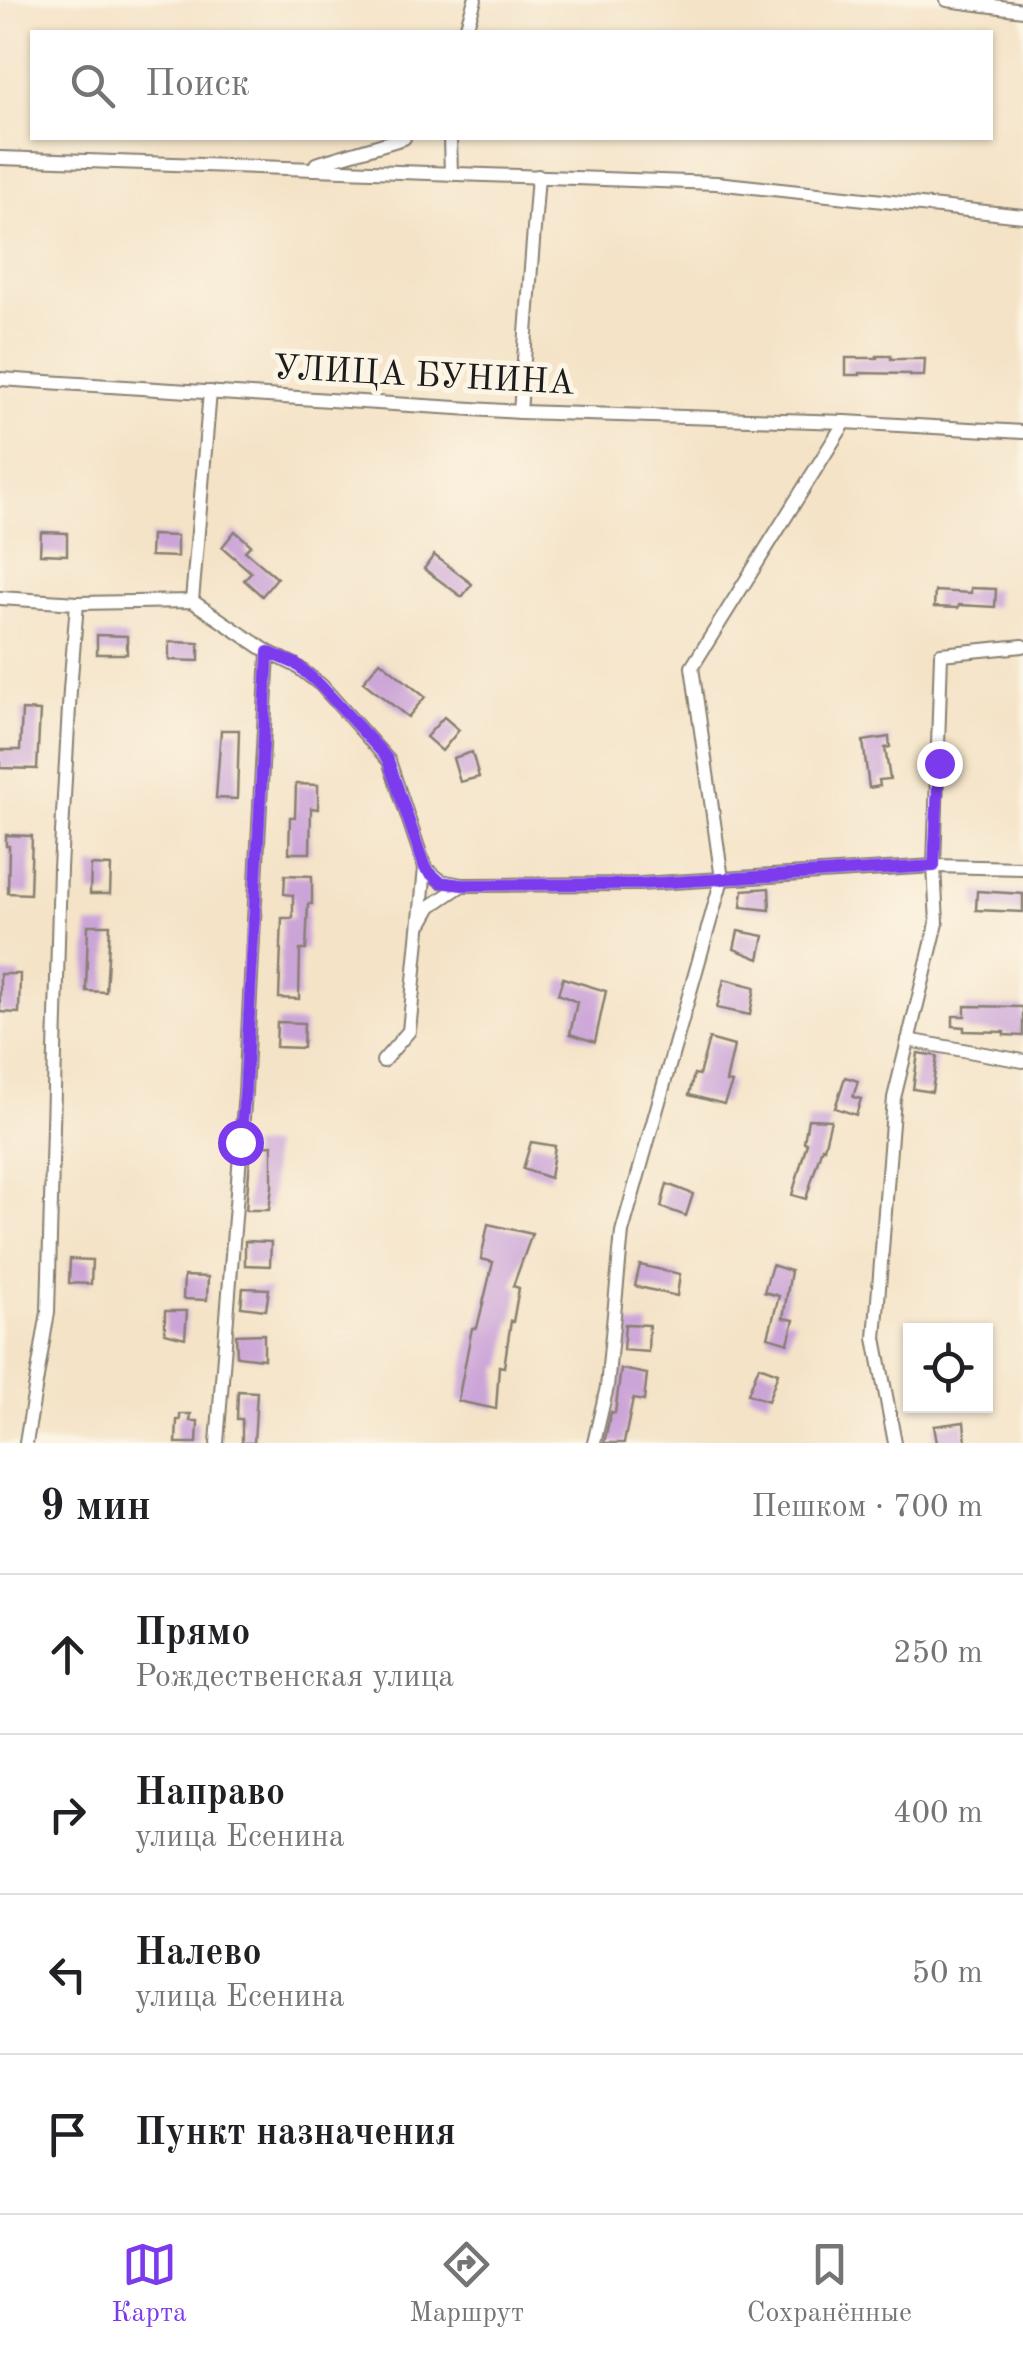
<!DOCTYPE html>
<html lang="ru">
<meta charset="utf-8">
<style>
:root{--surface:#fff;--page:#f2f2f2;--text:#202124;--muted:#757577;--line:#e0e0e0;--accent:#7c3aed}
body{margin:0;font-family:"Old Standard TT",serif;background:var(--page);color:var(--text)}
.controls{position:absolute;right:30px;bottom:30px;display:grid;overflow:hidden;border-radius:0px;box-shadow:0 2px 8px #0004}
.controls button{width:90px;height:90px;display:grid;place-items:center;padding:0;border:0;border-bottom:2px solid var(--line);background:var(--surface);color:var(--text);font:50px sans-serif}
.stop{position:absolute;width:30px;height:30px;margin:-22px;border:8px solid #7c3aed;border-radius:50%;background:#fff}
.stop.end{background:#7c3aed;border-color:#fff;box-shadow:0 2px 10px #0008}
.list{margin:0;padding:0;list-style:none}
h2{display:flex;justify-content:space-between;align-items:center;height:130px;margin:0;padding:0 40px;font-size:42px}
h2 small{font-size:32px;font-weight:400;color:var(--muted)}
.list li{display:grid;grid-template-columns:65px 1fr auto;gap:30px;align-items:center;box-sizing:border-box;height:160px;padding:0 40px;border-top:2px solid var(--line)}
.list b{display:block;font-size:38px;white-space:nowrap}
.list p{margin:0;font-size:32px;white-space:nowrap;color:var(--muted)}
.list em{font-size:32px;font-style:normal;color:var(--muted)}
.icon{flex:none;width:55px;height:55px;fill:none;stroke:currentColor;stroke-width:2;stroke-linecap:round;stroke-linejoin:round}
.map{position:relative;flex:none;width:1023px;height:1443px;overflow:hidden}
.search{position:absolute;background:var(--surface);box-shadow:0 2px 8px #0004;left:30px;right:30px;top:30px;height:110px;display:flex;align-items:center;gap:25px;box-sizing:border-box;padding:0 35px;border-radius:0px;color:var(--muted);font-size:38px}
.sheet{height:770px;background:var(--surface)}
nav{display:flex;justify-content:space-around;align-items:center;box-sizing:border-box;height:140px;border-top:2px solid var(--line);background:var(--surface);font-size:28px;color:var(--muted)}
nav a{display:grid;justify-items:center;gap:5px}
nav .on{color:var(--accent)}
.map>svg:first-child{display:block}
.building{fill:#cca5d8}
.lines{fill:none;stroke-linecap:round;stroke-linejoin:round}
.minor-casing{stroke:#888072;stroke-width:16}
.minor{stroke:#fff;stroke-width:12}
.route{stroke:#7c3aed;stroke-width:12}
.labels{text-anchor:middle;stroke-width:10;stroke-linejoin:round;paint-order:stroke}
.street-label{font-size:35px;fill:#1c1c1c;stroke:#fcf5e5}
</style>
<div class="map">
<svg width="1023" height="1443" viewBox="0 0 1023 1443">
<rect width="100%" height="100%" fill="#fcf5e5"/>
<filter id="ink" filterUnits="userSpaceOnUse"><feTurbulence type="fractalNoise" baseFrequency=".01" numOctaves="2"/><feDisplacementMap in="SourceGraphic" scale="20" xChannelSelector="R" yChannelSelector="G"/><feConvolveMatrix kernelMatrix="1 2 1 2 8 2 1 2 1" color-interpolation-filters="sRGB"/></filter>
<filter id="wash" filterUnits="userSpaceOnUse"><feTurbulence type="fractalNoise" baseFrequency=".0048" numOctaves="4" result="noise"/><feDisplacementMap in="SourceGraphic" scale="40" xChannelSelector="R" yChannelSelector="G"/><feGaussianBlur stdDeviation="2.25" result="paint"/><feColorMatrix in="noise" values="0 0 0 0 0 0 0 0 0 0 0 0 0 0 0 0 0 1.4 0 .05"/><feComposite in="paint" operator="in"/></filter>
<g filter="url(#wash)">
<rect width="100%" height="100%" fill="#f4e3c7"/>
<g id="blocks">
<g class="building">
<path d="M 877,356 L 891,356 L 891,359 L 925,359 L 924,376 L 910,376 L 910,374 L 860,373 L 860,375 L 846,375 L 846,358 L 877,358 Z"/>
<path d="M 235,531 L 251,545 L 245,551 L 277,578 L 262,596 L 244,580 L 251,572 L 222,547 Z"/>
<path d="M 41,532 L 67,533 L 67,555 L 40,554 Z"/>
<path d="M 151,535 L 177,536 L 177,557 L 150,556 Z"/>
<path d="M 434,555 L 472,584 L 462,597 L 424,569 Z"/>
<path d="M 971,588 L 996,589 L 995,607 L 959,605 L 958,608 L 934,607 L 935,591 L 971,593 Z"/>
<path d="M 97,635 L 127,636 L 127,654 L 97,654 Z"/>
<path d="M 169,642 L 199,643 L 199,661 L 169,660 Z"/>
<path d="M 380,661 L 425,697 L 408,717 L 363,682 Z"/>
<path d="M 22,710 L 40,711 L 37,769 L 0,768 L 0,750 L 20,750 Z"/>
<path d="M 444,717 L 459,730 L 442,751 L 426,737 Z"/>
<path d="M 221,730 L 239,730 L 237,799 L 216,798 Z"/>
<path d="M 889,737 L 890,747 L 885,748 L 890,779 L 879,780 L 880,786 L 869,788 L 863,741 Z"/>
<path d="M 472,752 L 479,777 L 460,782 L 453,758 Z"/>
<path d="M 296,784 L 318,785 L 318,809 L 311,808 L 310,853 L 289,853 L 290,817 L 295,817 Z"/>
<path d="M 6,835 L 32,836 L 30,894 L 8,893 L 9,846 L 6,846 Z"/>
<path d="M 91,865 L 111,866 L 110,894 L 90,894 Z"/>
<path d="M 285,875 L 312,876 L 312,904 L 308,904 L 306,950 L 300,950 L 299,999 L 279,998 L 282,918 L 293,918 L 293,895 L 284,894 Z"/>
<path d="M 769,888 L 770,910 L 741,907 L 743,890 Z"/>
<path d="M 977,891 L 1023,894 L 1023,912 L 976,910 Z"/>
<path d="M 88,925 L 110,925 L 106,992 L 86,991 Z"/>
<path d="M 738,931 L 764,936 L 759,959 L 734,949 Z"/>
<path d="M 0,974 L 20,974 L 19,1013 L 0,1012 Z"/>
<path d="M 563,978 L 606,991 L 595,1042 L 570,1034 L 577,1002 L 558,994 Z"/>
<path d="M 724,979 L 755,987 L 750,1015 L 717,1008 Z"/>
<path d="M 965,1006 L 1023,1007 L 1023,1036 L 1004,1035 L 1004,1032 L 964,1031 L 964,1027 L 953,1026 L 953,1016 L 965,1016 Z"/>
<path d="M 277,1022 L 304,1023 L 303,1048 L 276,1047 Z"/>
<path d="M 709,1039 L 734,1046 L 726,1082 L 732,1083 L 724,1104 L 689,1095 L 694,1074 L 699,1075 Z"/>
<path d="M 918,1053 L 937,1056 L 932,1092 L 913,1089 Z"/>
<path d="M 845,1077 L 858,1081 L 853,1097 L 861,1099 L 856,1115 L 835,1108 Z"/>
<path d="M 808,1119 L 831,1120 L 824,1148 L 822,1147 L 806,1199 L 792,1195 L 807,1143 L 804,1142 Z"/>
<path d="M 531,1142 L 555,1146 L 550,1178 L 523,1169 Z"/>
<path d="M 272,1145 L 272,1187 L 269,1210 L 246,1210 L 251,1146 Z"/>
<path d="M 667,1184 L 693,1194 L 686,1216 L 661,1207 Z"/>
<path d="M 488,1224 L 532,1234 L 513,1286 L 519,1288 L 513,1322 L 511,1321 L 504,1367 L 499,1366 L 496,1409 L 458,1401 L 472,1328 L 477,1328 L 493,1262 L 481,1259 Z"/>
<path d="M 245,1241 L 271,1242 L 270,1266 L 245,1265 Z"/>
<path d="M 70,1259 L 92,1260 L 91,1284 L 69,1283 Z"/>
<path d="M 640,1265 L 680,1274 L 677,1296 L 635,1286 Z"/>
<path d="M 772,1265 L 791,1271 L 783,1318 L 794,1320 L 788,1343 L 768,1337 L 779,1296 L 764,1292 Z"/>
<path d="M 184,1276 L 208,1277 L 207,1300 L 183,1299 Z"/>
<path d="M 243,1288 L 269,1289 L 266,1310 L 241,1307 Z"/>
<path d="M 165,1311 L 187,1311 L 185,1338 L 165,1333 Z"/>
<path d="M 625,1324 L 649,1325 L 648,1352 L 623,1350 Z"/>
<path d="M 264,1334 L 264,1359 L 237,1356 L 236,1335 Z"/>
<path d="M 759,1366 L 778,1373 L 768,1401 L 748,1394 Z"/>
<path d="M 621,1369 L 647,1374 L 644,1401 L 633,1399 L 624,1443 L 604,1443 L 611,1412 L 615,1413 Z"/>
<path d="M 238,1391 L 257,1392 L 254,1443 L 242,1443 L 242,1419 L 237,1419 Z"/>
<path d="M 180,1414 L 191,1414 L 190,1421 L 198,1421 L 197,1443 L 176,1443 L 177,1420 L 180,1420 Z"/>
<path d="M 964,1422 L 966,1443 L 937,1443 L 934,1426 Z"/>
</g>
</g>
</g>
<g filter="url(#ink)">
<use href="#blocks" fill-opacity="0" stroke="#888072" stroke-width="2.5"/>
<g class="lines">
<g class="minor-casing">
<g id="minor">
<path d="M 947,0 L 1023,10"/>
<path d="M 465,32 L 475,0"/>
<path d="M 450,138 L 451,174"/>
<path d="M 0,158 L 716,183 L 1023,216"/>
<path d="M 316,164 L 404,138"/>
<path d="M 0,379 L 520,412 L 845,422 L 1023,432"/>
<path d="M 520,412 L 538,176"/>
<path d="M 0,598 L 77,603 L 192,601 L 268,652 L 295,665 L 321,685 L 389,761 L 425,868 L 441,881 L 462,885 L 640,884 L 934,866 L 1023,868"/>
<path d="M 192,601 L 210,392"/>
<path d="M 422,922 L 431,906 L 462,885"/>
<path d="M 908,1040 L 1023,1061"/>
<path d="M 383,1061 L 409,1031 L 425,868"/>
<path d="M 26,1443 L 48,1312 L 60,868 L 70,690 L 77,603"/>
<path d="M 217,1443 L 245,1092 L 268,652"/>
<path d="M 594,1443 L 607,1387 L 622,1232 L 722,879 L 692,667 L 845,422"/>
<path d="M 895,1443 L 875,1338 L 894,1098 L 937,923 L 934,866 L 941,654 L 1023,646"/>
</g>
</g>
<use href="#minor" class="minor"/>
</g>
</g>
<g class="lines" filter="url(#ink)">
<path class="route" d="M 240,1142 L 245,1092 L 268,652 L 296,664 L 320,685 L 380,750 L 388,760 L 425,868 L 440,882 L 462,885 L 640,884 L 934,866 L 939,763"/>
</g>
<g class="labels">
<g class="street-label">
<text transform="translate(424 374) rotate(3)" y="12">УЛИЦА БУНИНА</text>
</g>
</g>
</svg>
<div class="controls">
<button><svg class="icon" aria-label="locate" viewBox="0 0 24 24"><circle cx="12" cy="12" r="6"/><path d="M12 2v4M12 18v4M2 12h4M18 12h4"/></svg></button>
</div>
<div class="stop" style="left:240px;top:1142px"></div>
<div class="stop end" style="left:939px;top:763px"></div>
<div class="search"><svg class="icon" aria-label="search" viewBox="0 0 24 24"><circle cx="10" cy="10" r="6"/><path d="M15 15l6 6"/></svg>Поиск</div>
</div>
<section class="sheet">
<h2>9 мин<small>Пешком · 700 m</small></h2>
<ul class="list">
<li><svg class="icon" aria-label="ahead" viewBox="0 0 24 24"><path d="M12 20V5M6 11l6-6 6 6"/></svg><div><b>Прямо</b><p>Рождественская улица</p></div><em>250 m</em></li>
<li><svg class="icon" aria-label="right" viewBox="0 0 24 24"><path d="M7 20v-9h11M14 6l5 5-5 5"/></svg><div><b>Направо</b><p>улица Есенина</p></div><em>400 m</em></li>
<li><svg class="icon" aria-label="left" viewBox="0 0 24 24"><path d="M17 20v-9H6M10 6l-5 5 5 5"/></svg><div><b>Налево</b><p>улица Есенина</p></div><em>50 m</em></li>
<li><svg class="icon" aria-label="arrive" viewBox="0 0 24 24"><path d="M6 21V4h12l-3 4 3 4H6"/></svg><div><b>Пункт назначения</b></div></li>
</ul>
</section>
<nav>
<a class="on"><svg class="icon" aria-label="map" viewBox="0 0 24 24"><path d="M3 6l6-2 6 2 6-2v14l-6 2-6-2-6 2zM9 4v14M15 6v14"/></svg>Карта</a>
<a><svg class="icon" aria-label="directions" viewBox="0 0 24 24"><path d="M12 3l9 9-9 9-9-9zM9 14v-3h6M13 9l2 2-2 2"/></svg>Маршрут</a>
<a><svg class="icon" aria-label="saved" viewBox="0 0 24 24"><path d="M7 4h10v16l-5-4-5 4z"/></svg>Сохранённые</a>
</nav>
